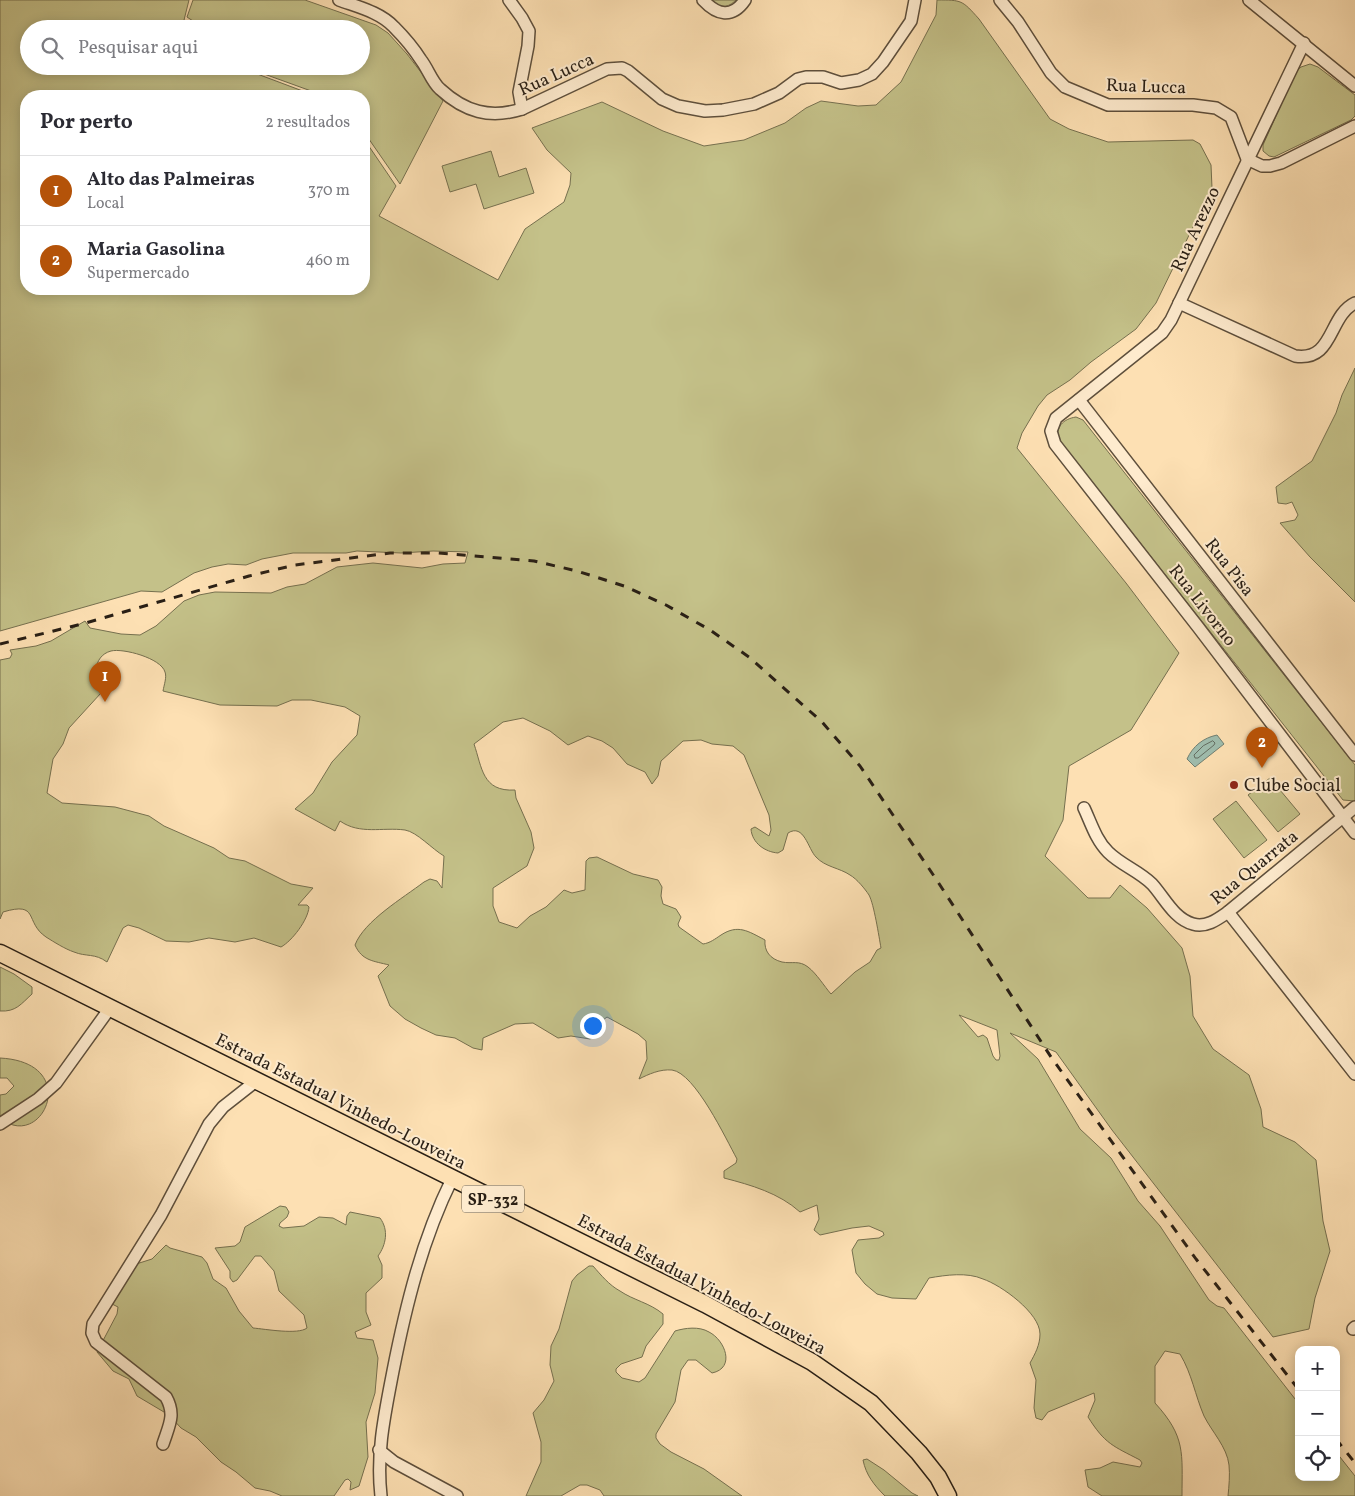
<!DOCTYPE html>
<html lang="pt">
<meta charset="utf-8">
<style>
:root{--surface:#fff;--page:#f7f7f7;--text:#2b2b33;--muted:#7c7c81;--line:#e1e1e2;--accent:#b45309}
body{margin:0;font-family:Vollkorn,serif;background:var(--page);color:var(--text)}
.controls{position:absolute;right:15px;bottom:15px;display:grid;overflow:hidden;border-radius:10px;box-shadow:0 2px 12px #0003}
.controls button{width:45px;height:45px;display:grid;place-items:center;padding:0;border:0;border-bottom:1px solid var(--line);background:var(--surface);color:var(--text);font:25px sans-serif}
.you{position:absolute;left:592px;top:1025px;width:18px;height:18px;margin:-12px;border:4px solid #fff;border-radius:50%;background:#1a73e8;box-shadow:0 0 0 8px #1a73e833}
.badge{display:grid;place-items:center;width:32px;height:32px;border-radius:50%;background:var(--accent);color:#fff;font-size:16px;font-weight:700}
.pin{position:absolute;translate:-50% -41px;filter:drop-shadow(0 1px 2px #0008)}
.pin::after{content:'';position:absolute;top:26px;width:18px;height:15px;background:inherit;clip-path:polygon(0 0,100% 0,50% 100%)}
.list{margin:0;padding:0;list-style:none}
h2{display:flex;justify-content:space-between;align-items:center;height:65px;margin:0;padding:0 20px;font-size:21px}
h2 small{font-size:16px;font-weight:400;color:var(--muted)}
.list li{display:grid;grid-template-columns:32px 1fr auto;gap:15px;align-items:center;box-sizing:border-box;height:70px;padding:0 20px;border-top:1px solid var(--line)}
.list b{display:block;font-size:19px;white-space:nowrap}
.list p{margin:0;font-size:16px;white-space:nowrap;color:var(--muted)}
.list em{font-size:16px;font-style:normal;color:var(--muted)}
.icon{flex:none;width:28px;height:28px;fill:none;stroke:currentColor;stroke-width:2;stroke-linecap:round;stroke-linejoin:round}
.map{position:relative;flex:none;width:1355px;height:1496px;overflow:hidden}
.search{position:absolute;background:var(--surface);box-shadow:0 2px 12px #0003;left:20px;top:20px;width:350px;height:55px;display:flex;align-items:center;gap:12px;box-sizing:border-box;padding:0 18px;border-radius:28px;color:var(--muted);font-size:19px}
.panel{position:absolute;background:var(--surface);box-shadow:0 2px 12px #0003;left:20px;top:90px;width:350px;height:205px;border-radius:20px}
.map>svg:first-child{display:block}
.green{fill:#c4c189;stroke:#76704f;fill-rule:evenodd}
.water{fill:#9fbdae;stroke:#707e71}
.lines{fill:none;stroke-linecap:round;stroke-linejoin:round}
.shore{stroke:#646e62;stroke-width:1}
.street-casing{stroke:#5e4f3c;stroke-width:14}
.primary-casing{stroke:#291f15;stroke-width:19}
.street{stroke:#feebce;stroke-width:11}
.primary{stroke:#fde0b3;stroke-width:16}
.rail{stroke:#291f15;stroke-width:3;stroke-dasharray:9 9;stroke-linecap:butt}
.poi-dot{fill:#8f2418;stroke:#feebce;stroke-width:2}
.labels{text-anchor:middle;stroke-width:4;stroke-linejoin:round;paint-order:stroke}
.shield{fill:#feebce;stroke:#695c4c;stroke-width:1}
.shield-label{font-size:16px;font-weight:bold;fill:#291f15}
.street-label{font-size:18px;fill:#291f15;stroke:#feebce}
.poi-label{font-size:18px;fill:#291f15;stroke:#feebce;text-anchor:start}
</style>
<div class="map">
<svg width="1355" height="1496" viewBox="0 0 1355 1496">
<rect width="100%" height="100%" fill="#fde0b3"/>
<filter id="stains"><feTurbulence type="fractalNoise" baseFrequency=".004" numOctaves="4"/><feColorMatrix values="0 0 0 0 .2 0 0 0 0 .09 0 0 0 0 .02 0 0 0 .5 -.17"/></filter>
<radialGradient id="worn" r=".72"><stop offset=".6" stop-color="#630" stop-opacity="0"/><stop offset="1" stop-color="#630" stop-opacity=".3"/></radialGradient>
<g class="green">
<path d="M 0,0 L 189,0 L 184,20 L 200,29 L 29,29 L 29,66 L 236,66 L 316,96 L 26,96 L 26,289 L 364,289 L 364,139 L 396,186 L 379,216 L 498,280 L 525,229 L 564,202 L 570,185 L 571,173 L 547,150 L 532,128 L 602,102 L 663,131 L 704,146 L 744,140 L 785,123 L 806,108 L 821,101 L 858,106 L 876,105 L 901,82 L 936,15 L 937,0 C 962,0 962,0 979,19 L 1050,119 L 1069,129 L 1108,142 L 1193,140 L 1200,144 L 1211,165 L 1212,188 L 1156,303 L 1136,329 L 1091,362 L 1070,380 L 1047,395 L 1038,406 L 1022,433 L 1017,448 L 1126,583 L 1179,653 L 1131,730 L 1069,766 L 1063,820 L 1045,856 L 1088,898 L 1110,898 L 1120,885 L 1147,908 L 1182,948 L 1190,976 L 1193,1016 L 1213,1049 L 1249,1075 L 1261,1109 L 1263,1127 L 1295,1142 L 1316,1160 L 1323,1221 L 1330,1251 L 1315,1298 L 1309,1329 L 1273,1337 L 1112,1130 L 1056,1052 L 1010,1033 L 1038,1059 L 1080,1129 L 1111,1158 L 1138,1201 L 1160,1226 L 1209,1300 L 1217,1306 L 1224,1308 L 1299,1404 L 1299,1477 L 1336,1477 L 1336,1452 L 1355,1476 L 1355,1496 L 1228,1496 C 1229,1486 1230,1475 1229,1465 C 1227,1447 1212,1432 1204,1416 C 1195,1395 1192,1374 1180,1354 L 1165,1351 L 1155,1366 L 1155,1403 C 1186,1437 1182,1453 1182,1496 L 1102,1496 L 1088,1487 L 1085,1470 L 1100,1468 L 1113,1462 L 1140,1467 L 1142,1463 L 1140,1460 C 1113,1446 1105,1444 1088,1417 L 1095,1400 L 1094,1393 L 1048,1412 L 1042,1420 L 1036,1418 L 1034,1408 L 1036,1380 L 1030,1363 C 1035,1354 1040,1345 1040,1334 C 1040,1313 1001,1285 983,1279 C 967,1272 946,1275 929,1278 L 916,1299 L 892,1298 L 877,1294 L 865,1284 L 856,1273 L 852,1250 L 858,1240 L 879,1238 L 884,1235 L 883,1232 L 869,1226 L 852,1228 L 820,1235 L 814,1230 L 819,1219 L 817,1205 L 800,1212 C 779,1193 751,1185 724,1178 L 724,1171 L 736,1163 L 737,1159 C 726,1139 695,1073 672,1070 C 660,1069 649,1074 639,1079 L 647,1059 L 646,1041 L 638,1034 L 607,1017 L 603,1020 L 595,1036 L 590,1039 L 571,1036 L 558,1038 L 533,1023 L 515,1024 L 483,1038 L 482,1050 L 473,1048 L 455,1038 L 436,1035 L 421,1028 L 405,1019 L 390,1006 L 378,976 L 389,965 C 374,961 362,961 355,945 C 364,921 403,898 424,882 L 430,879 L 437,881 L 442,888 L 444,856 C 432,849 417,832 405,830 C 382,827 360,835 340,821 L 335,831 L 295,809 L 313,793 L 332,762 L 357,735 L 360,716 L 345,707 L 311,700 L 292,700 L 277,706 L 220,705 L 163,691 C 164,685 167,677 165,672 C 161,658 123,648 111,651 C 92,656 93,681 101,693 L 69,728 L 63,744 L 53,759 L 47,793 L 62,803 L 115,807 L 149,816 L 164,826 L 214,848 L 229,858 L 245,861 L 291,884 L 313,888 L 298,905 L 307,905 L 309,907 C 308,920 292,941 281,947 L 254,938 L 235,942 L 209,938 L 189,942 L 166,941 L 139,928 L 128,925 L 123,928 L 107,962 C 95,953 86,957 74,952 C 65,949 54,942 46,937 C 24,922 40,901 3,912 L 0,919 L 0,660 L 10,658 L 12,654 L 10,650 L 36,646 L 51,641 L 85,621 L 90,628 L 121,634 L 140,635 L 156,626 L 184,601 L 199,595 L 215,592 L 271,593 L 287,587 L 305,584 L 337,567 L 373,563 L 422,568 L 443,564 L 465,563 L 468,552 L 433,551 L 401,553 L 357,551 L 346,553 L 293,553 L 262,559 L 246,565 L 228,564 L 212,567 L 194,573 L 162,592 L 141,591 L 0,631 ZM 523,718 L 550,731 L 568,745 L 588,736 L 602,741 L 613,748 L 627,764 L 645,772 L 652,784 L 658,776 L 661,761 L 683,741 L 701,740 L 712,744 L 733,746 L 744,755 L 769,815 L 771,830 L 769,836 L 755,827 L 751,829 C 752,843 765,852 778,853 L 783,850 L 788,833 C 804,823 808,849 816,857 C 825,867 840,868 850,875 C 857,879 865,889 869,895 C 874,904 879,937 881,948 L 877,950 L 870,962 L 855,972 L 831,994 C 824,986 817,974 808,967 C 799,960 792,964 782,962 C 770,959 764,951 765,940 C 748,931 738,924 721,935 C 715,939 710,943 703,944 L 679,927 L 678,924 L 681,917 L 676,909 L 663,904 L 661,896 L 662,887 L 658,880 L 633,874 L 597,857 L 589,858 L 586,861 L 585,890 L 572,893 L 564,890 L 546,907 L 530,916 L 517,928 L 499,922 L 493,906 L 493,888 L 527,866 L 534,848 L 531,832 L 516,798 L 515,790 C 482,792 482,767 474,744 L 503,722 ZM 959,1015 L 997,1030 L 1000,1056 L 999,1060 L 996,1060 L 993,1056 L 987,1038 L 983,1035 L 978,1037 Z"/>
<path d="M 193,0 L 305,0 L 376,25 L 388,33 L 407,54 L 443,101 L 400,184 L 364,132 L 364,96 L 325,96 L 242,66 L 361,66 L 361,29 L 205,29 L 187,17 Z"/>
<path d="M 712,0 L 736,0 C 728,8 720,9 712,0 Z"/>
<path d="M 1310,64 L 1318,67 L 1355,95 L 1355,116 L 1351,120 L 1274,157 L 1269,156 L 1263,151 L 1263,145 L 1296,71 L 1301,67 Z"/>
<path d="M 491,151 L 499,177 L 526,168 L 534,193 L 484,209 L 476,184 L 450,192 L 442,166 Z"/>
<path d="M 1355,368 L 1355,602 L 1310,557 L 1280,523 L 1295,520 L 1298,515 L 1292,502 L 1286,504 L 1278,503 L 1276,487 L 1312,461 L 1336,413 L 1342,395 Z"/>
<path d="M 1076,417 L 1083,420 L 1355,765 L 1355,801 L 1343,800 L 1059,440 C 1055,427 1063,419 1076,417 Z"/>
<path d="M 1270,778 L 1300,814 L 1278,832 L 1248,795 Z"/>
<path d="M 1236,801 L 1267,840 L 1244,858 L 1213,819 Z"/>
<path d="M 0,967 L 14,974 L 32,987 L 32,994 C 21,1004 16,1012 0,1011 Z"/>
<path d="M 0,1058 C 75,1062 49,1135 13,1125 C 8,1124 4,1119 0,1116 L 0,1095 L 6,1094 L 14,1086 L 7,1078 L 0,1078 Z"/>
<path d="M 280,1206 L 286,1207 L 289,1212 L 287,1217 L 280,1223 L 279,1226 L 283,1228 L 304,1226 L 319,1217 L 333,1218 L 346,1225 L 347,1216 L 350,1212 L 380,1218 C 389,1230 386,1245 378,1256 L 382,1265 L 382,1278 L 366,1293 L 366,1312 L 371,1325 L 355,1332 L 357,1338 L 373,1340 L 378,1358 L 375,1393 L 366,1422 L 368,1457 L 359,1486 L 350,1490 L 351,1482 L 348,1479 L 345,1480 L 334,1496 L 282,1496 L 270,1491 L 255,1488 L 236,1472 L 221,1462 L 196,1437 L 181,1428 L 169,1415 L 137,1396 L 129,1379 L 113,1371 L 97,1352 L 117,1314 L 118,1307 L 112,1304 L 113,1295 L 133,1265 L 152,1259 L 166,1245 L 170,1248 L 202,1257 L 207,1263 L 213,1279 L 226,1288 L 239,1311 L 253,1328 C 265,1329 298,1335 307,1328 L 304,1315 L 279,1291 L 274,1271 L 261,1256 L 255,1256 L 237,1280 L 233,1282 L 230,1278 L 230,1271 L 215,1248 L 235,1246 L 240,1242 L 245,1227 Z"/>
<path d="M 589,1266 L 593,1266 C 601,1275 609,1285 620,1291 C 633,1300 650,1303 663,1314 L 663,1324 L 646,1346 L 642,1357 L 621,1364 L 616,1369 L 616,1372 L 622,1378 L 639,1382 L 645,1378 L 675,1331 C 685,1328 699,1326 709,1332 C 725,1340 736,1368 712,1373 L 696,1360 L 688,1360 L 681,1370 L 675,1402 L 656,1434 L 656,1438 L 660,1444 L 671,1452 L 704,1469 L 742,1496 L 604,1496 L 600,1490 L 587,1485 L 580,1485 L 561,1496 L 526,1496 L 541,1462 L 541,1442 L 533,1413 L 544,1400 L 554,1381 L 550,1365 L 551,1346 L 559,1329 L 572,1281 L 577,1275 Z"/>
<path d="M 867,1459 L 884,1470 L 912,1493 L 918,1496 L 885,1496 C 874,1485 866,1475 863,1460 Z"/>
</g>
<path class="water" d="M 1217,735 L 1224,744 L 1195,767 L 1187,759 C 1193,746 1203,738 1217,735 Z"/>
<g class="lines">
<path class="shore" d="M 1213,741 L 1215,743 L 1214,745 L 1198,758 L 1195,758 L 1194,755 L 1203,746 Z"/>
<g class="street-casing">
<g id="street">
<path d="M 339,0 C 358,7 380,12 394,27 C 404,37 414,49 421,60 C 428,69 432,82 440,89 C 465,112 490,119 522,109 L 607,69 L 622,68 L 628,71 L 662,99 L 678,106 L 705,111 L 723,110 L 754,104 L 779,93 L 798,79 L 806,77 L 823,77 L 841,83 L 859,80 L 872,74 L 883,62 L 911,21 L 915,0"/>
<path d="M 509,0 L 522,18 L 529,31 L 528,46 L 519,92 L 522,109"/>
<path d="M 703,0 C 717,15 732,19 745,0"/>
<path d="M 1000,0 L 1018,22 L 1051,73 L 1065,87 L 1108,105 L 1193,105 L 1216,108 L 1231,117 L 1247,159 L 1262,166 L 1270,166 L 1281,163 L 1355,126"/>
<path d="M 1249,0 L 1355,86"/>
<path d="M 1304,43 L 1171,320 L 1162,333 L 1056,418 L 1051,431 L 1055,444 L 1198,627 L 1355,833"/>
<path d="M 1179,303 L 1295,356 C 1334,362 1328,316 1355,303"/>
<path d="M 1079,400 L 1355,755"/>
<path d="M 1084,808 C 1091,823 1096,840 1108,852 C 1121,865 1139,871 1152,884 C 1164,897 1174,919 1193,924 C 1206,928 1218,919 1228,912 L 1355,807"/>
<path d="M 1228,912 L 1355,1074"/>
<path d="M 0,1124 L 38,1099 L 56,1083 L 110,1008"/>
<path d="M 1353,1329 L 1355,1327"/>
<path d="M 163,1444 C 169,1425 176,1415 166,1397 L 96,1342 L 92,1333 L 93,1324 L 161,1215 L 209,1124 L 223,1107 L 256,1081"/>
<path d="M 379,1450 L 394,1462 L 457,1496"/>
<path d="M 381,1496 C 376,1453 385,1413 393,1371 C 406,1305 422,1240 452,1179"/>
</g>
</g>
<g class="primary-casing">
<path id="primary" d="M 0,953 L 705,1304 L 812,1362 L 871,1403 L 919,1453 L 938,1477 L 948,1496"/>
</g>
<use href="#street" class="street"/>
<use href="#primary" class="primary"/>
<g class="rail">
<path d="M 0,644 L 82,624 L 249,576 L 295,565 L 390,553 L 438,553 L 534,561 L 577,571 L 624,586 L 666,605 L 710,630 L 749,657 L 822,722 L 860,766 L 938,882 L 1051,1057 L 1196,1259 L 1299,1390"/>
<path d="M 1336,1439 L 1355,1463"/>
</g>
</g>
<circle class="poi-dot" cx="1234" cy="785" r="5"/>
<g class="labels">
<rect class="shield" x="462" y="1185.5" width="62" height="27" rx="4"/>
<g class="shield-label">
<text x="493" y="1205">SP-332</text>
</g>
<g class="street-label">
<text transform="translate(556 74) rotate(-24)" y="6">Rua Lucca</text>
<text transform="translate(1146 86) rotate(2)" y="6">Rua Lucca</text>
<text transform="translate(1195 229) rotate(-65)" y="6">Rua Arezzo</text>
<text transform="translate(1230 567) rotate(52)" y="6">Rua Pisa</text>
<text transform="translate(1203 605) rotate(52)" y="6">Rua Livorno</text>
<text transform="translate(1254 867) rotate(-39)" y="6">Rua Quarrata</text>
<text transform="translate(341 1101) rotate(27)" y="6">Estrada Estadual Vinhedo-Louveira</text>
<text transform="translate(702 1284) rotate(28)" y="6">Estrada Estadual Vinhedo-Louveira</text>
</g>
<g class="poi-label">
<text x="1244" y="791">Clube Social</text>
</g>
</g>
<rect width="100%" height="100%" filter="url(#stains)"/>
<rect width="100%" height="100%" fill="url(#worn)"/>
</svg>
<div class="controls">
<button>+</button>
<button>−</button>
<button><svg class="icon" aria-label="locate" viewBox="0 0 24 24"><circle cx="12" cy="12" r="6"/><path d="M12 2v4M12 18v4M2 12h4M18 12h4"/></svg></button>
</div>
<div class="you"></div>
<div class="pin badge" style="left:105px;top:702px">1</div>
<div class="pin badge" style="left:1262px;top:768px">2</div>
<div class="search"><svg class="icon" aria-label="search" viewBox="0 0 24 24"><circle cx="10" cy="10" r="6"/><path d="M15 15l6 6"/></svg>Pesquisar aqui</div>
<section class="panel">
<h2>Por perto<small>2 resultados</small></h2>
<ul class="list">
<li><span class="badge">1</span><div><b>Alto das Palmeiras</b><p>Local</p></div><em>370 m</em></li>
<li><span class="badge">2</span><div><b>Maria Gasolina</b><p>Supermercado</p></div><em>460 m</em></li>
</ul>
</section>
</div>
